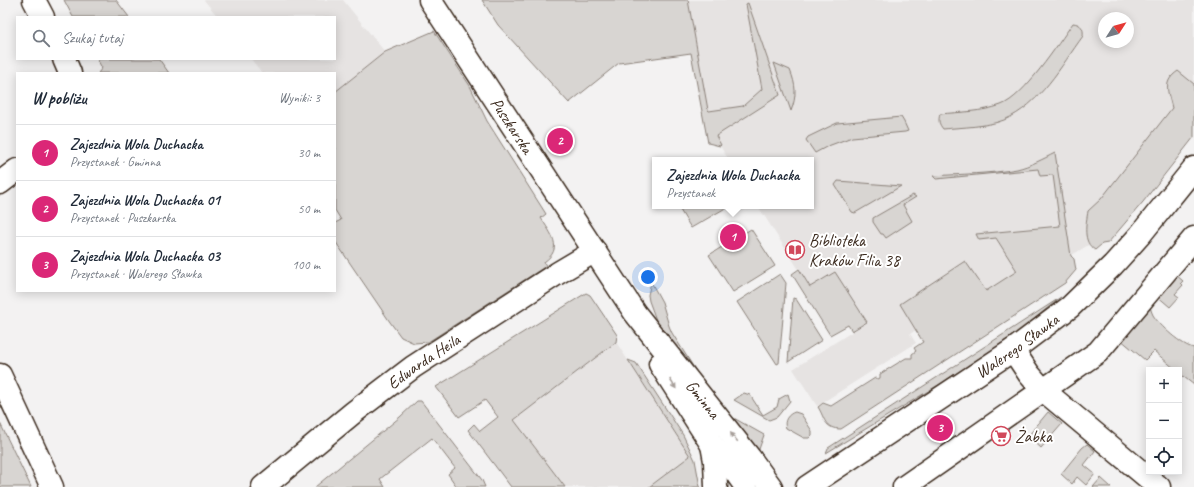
<!DOCTYPE html>
<html lang="pl">
<meta charset="utf-8">
<style>
:root{--surface:#fff;--page:#f6f6f7;--text:#1f2937;--muted:#747a83;--line:#e0e1e3;--accent:#db2777}
body{margin:0;font-family:Caveat,sans-serif;background:var(--page);color:var(--text)}
.controls{position:absolute;right:12px;bottom:12px;display:grid;overflow:hidden;border-radius:0px;box-shadow:0 2px 10px #0003}
.controls button{width:36px;height:36px;display:grid;place-items:center;padding:0;border:0;border-bottom:1px solid var(--line);background:var(--surface);color:var(--text);font:20px sans-serif}
.compass{position:absolute;left:1098px;top:12px;width:36px;height:36px;border-radius:50%;background:var(--surface);box-shadow:0 2px 10px #0003;rotate:54deg}
.you{position:absolute;left:648px;top:277px;width:14px;height:14px;margin:-10px;border:3px solid #fff;border-radius:50%;background:#1a73e8;box-shadow:0 0 0 6px #1a73e833}
.badge{display:grid;place-items:center;width:26px;height:26px;border-radius:50%;background:var(--accent);color:#fff;font-size:13px;font-weight:700}
.pin{position:absolute;translate:-50% -50%;border:2px solid #fff;box-shadow:0 1px 4px #0006}
.popup{position:absolute;left:652px;top:157px;width:162px;height:52px;box-sizing:border-box;display:grid;place-content:center;border-radius:0px;background:var(--surface);filter:drop-shadow(0 1px 3px #0005);font-size:13px;white-space:nowrap;color:var(--muted)}
.popup b{font-size:15px;color:var(--text)}
.popup::after{content:'';position:absolute;left:50%;top:100%;margin-left:-8px;border:8px solid transparent;border-top-color:var(--surface)}
.list{margin:0;padding:0;list-style:none}
h2{display:flex;justify-content:space-between;align-items:center;height:52px;margin:0;padding:0 16px;font-size:17px}
h2 small{font-size:13px;font-weight:400;color:var(--muted)}
.list li{display:grid;grid-template-columns:26px 1fr auto;gap:12px;align-items:center;box-sizing:border-box;height:56px;padding:0 16px;border-top:1px solid var(--line)}
.list b{display:block;font-size:15px;white-space:nowrap}
.list p{margin:0;font-size:13px;white-space:nowrap;color:var(--muted)}
.list em{font-size:13px;font-style:normal;color:var(--muted)}
.icon{flex:none;width:22px;height:22px;fill:none;stroke:currentColor;stroke-width:2;stroke-linecap:round;stroke-linejoin:round}
.map{position:relative;flex:none;width:1194px;height:487px;overflow:hidden}
.search{position:absolute;background:var(--surface);box-shadow:0 2px 10px #0003;left:16px;top:16px;width:320px;height:44px;display:flex;align-items:center;gap:10px;box-sizing:border-box;padding:0 14px;border-radius:0px;color:var(--muted);font-size:15px}
.panel{position:absolute;background:var(--surface);box-shadow:0 2px 10px #0003;left:16px;top:72px;width:320px;height:220px;border-radius:0px}
.map>svg:first-child{display:block}
.built{fill:#e6e3e2;fill-rule:evenodd}
.green{fill:#d8d5d2;stroke:#8a8078}
.lines{fill:none;stroke-linecap:round;stroke-linejoin:round}
.minor-casing{stroke:#3b2a1e;stroke-width:25}
.minor{stroke:#fff;stroke-width:22}
.oneway{fill:#a79f9a}
.labels{text-anchor:middle;stroke-width:4;stroke-linejoin:round;paint-order:stroke}
.street-label{font-size:17px;fill:#3b2a1e;stroke:#fff}
.poi-label{font-size:17px;fill:#3b2a1e;stroke:#fff;text-anchor:start}
</style>
<div class="map">
<svg width="1194" height="487" viewBox="0 0 1194 487">
<rect width="100%" height="100%" fill="#f3f2f2"/>
<filter id="ink" filterUnits="userSpaceOnUse"><feTurbulence type="fractalNoise" baseFrequency=".025" numOctaves="2"/><feDisplacementMap in="SourceGraphic" scale="8" xChannelSelector="R" yChannelSelector="G"/><feConvolveMatrix kernelMatrix="1 2 1 2 8 2 1 2 1" color-interpolation-filters="sRGB"/></filter>
<g filter="url(#ink)">
<g class="built">
<path d="M 204,0 L 343,0 L 385,52 L 335,92 L 335,73 L 262,73 L 251,59 L 335,59 L 335,17 L 218,17 Z"/>
<path d="M 681,0 L 1194,0 L 1194,115 L 1095,241 L 988,306 L 976,290 L 910,334 L 916,343 L 817,406 L 793,369 L 866,323 L 810,287 L 758,206 L 811,206 L 811,160 L 729,160 L 720,146 L 708,143 ZM 1104,18 L 1128,18 L 1128,42 L 1104,42 Z"/>
<path d="M 616,342 L 690,456 L 649,487 L 565,487 L 514,420 Z"/>
</g>
<g class="green">
<path d="M 64,0 L 116,0 L 129,17 L 73,17 Z"/>
<path d="M 482,0 L 688,0 L 708,110 L 709,111 L 743,106 L 762,89 L 746,4 L 748,3 L 780,95 L 716,136 L 721,145 L 720,146 L 708,143 L 691,53 L 619,63 L 569,103 L 498,25 Z"/>
<path d="M 1073,23 C 1081,24 1084,28 1083,36 C 1061,66 1040,105 1004,120 C 986,127 963,127 943,129 C 939,124 938,121 940,114 C 960,112 982,112 1001,105 C 1024,97 1058,44 1073,23 Z"/>
<path d="M 434,31 L 470,86 L 487,121 L 546,214 L 541,218 C 551,234 564,248 544,262 L 546,266 L 428,342 L 414,343 L 401,337 L 390,322 L 335,241 L 335,223 L 341,220 L 335,210 L 335,92 L 385,52 Z"/>
<path d="M 97,59 L 159,59 L 169,73 L 98,73 L 102,68 Z"/>
<path d="M 774,63 L 790,70 C 796,85 797,96 791,111 Z"/>
<path d="M 1178,71 L 1194,84 L 1194,137 L 1143,202 L 1108,243 L 1102,244 L 1095,250 C 1082,242 1086,224 1088,211 L 1101,199 L 1172,108 C 1168,91 1162,82 1178,71 Z"/>
<path d="M 901,117 L 904,122 L 908,131 L 905,132 L 852,137 L 828,146 L 815,153 L 806,140 L 808,137 L 837,123 Z"/>
<path d="M 1055,153 L 1071,256 L 1074,259 L 1076,270 L 1065,283 L 841,429 C 824,429 825,418 818,407 L 823,403 L 831,406 L 875,378 L 878,379 L 880,378 L 880,374 L 906,358 L 912,358 L 912,354 L 916,351 L 914,348 L 923,342 L 900,304 L 965,261 L 986,291 L 1017,271 L 996,238 L 979,240 L 976,234 L 1060,226 L 1053,175 L 1040,176 L 1038,169 L 936,179 L 933,176 C 961,174 990,174 1017,169 C 1030,166 1043,159 1055,153 Z"/>
<path d="M 838,181 L 901,186 L 855,213 L 852,212 L 835,185 Z"/>
<path d="M 913,195 L 916,197 L 903,205 L 912,221 L 886,238 L 883,234 L 881,234 L 873,222 L 873,218 Z"/>
<path d="M 686,206 L 729,206 L 691,228 L 680,210 Z"/>
<path d="M 751,229 L 775,266 L 733,292 L 709,255 Z"/>
<path d="M 799,269 L 810,287 L 835,272 L 867,322 L 852,331 L 848,325 L 830,335 L 792,274 Z"/>
<path d="M 780,274 L 786,283 L 779,363 L 777,364 L 737,302 Z"/>
<path d="M 1175,274 L 1183,281 L 1181,283 L 1183,285 L 1175,294 L 1179,297 L 1170,307 L 1156,295 Z"/>
<path d="M 651,282 L 662,302 L 669,326 L 672,333 L 720,409 L 674,348 L 656,320 L 649,301 L 648,295 Z"/>
<path d="M 586,293 L 590,295 L 617,335 L 616,342 L 514,420 L 565,487 L 511,487 L 468,430 L 474,424 L 480,431 L 498,417 L 485,400 L 459,417 L 436,387 Z"/>
<path d="M 1061,297 L 1017,333 L 940,384 L 826,453 L 828,448 Z"/>
<path d="M 793,298 L 796,299 L 822,340 L 788,362 Z"/>
<path d="M 1150,303 C 1150,307 1151,311 1153,315 C 1159,325 1182,346 1194,348 L 1194,385 L 1179,373 L 1179,370 L 1176,370 L 1154,351 L 1145,360 L 1120,339 Z"/>
<path d="M 628,360 L 636,363 L 683,435 L 695,460 L 700,487 L 649,487 L 690,456 Z"/>
<path d="M 744,393 L 750,395 L 763,415 L 777,407 L 779,399 L 788,394 L 790,401 L 777,417 L 769,420 L 734,400 Z"/>
<path d="M 417,401 L 421,401 L 482,480 L 485,487 L 457,487 L 448,474 L 455,468 L 432,438 L 380,479 L 385,487 L 315,487 L 400,417 Z"/>
<path d="M 723,412 L 764,435 L 758,452 Z"/>
<path d="M 795,412 L 801,414 L 812,431 L 812,435 L 809,438 L 804,438 L 786,428 C 783,421 788,414 795,412 Z"/>
<path d="M 1048,412 L 1062,424 L 1041,448 L 1028,436 Z"/>
<path d="M 0,423 L 31,487 L 0,487 Z"/>
<path d="M 1087,444 L 1095,451 L 1084,465 L 1095,474 L 1086,485 L 1077,477 L 1072,484 L 1061,474 L 1082,448 Z"/>
<path d="M 1101,478 L 1111,487 L 1093,487 Z"/>
</g>
<g class="lines">
<g class="minor-casing">
<g id="minor">
<path d="M 34,0 L 43,17"/>
<path id="s1" d="M 430,0 L 635,313 L 750,458 L 771,487"/>
<path d="M 64,59 L 70,73"/>
<path d="M 0,183 L 17,170"/>
<path d="M 1013,350 L 1029,374 L 1043,390 L 1159,487"/>
<path d="M 660,364 L 712,445 L 727,460 L 746,487"/>
<path d="M 0,375 L 52,487"/>
<path d="M 712,445 L 715,461 L 716,487"/>
<path id="s2" d="M 263,487 L 354,412 L 413,367 L 558,273 L 595,251"/>
<path id="s3" d="M 807,487 L 1013,350 L 1070,307 L 1113,265 L 1140,235 L 1194,168"/>
<path d="M 904,487 L 1098,352 L 1194,238"/>
</g>
</g>
<use href="#minor" class="minor"/>
</g>
<defs><path id="oneway-solid" d="M-6-.8H1V-3.2L6.5 0L1 3.2V.8H-6Z"/></defs>
<g class="oneway">
<use href="#oneway-solid" transform="translate(673 384) rotate(57)"/>
<use href="#oneway-solid" transform="translate(734 437) rotate(-129)"/>
</g>
</g>
<defs>
<g id="library-ring" transform="scale(1)"><circle r="9.5" fill="#fff" stroke="#d1495b" stroke-width="1.5"/><path d="M-6-4Q-3-5.5-.7-3.5V5Q-3 3-6 4ZM6-4Q3-5.5 .7-3.5V5Q3 3 6 4Z" fill="#d1495b"/></g>
<g id="supermarket-ring" transform="scale(1)"><circle r="9.5" fill="#fff" stroke="#d1495b" stroke-width="1.5"/><path d="M-6-5.5h2.5l.6 2H6L4.5 2H-2.5L-4.4-4H-6ZM-1.5 3.2a1.3 1.3 0 1 0 .1 0ZM3 3.2a1.3 1.3 0 1 0 .1 0Z" fill="#d1495b"/></g>
</defs>
<g fill-rule="evenodd">
<use href="#library-ring" x="795" y="250"/>
<use href="#supermarket-ring" x="1001" y="436"/>
</g>
<g class="labels">
<g class="street-label">
<text dy="6" stroke="none"><textPath href="#s1" startOffset="150">Puszkarska</textPath></text>
<text dy="6" stroke="none"><textPath href="#s3" startOffset="253">Walerego Sławka</textPath></text>
<text dy="6" stroke="none"><textPath href="#s2" startOffset="204">Edwarda Heila</textPath></text>
<text dy="6" stroke="none"><textPath href="#s1" startOffset="484">Gminna</textPath></text>
</g>
<g class="poi-label">
<text x="809" y="246">Biblioteka<tspan x="809" dy="20">Kraków Filia 38</tspan></text>
<text x="1015" y="442">Żabka</text>
</g>
</g>
</svg>
<div class="controls">
<button>+</button>
<button>−</button>
<button><svg class="icon" aria-label="locate" viewBox="0 0 24 24"><circle cx="12" cy="12" r="6"/><path d="M12 2v4M12 18v4M2 12h4M18 12h4"/></svg></button>
</div>
<svg class="compass" viewBox="-18 -18 36 36"><path d="M0-13l5 13h-10z" fill="#e53935"/><path d="M0 13l5-13h-10z" fill="#747a83"/></svg>
<div class="you"></div>
<div class="pin badge" style="left:733px;top:237px">1</div>
<div class="popup"><b>Zajezdnia Wola Duchacka</b>Przystanek</div>
<div class="pin badge" style="left:560px;top:141px">2</div>
<div class="pin badge" style="left:940px;top:428px">3</div>
<div class="search"><svg class="icon" aria-label="search" viewBox="0 0 24 24"><circle cx="10" cy="10" r="6"/><path d="M15 15l6 6"/></svg>Szukaj tutaj</div>
<section class="panel">
<h2>W pobliżu<small>Wyniki: 3</small></h2>
<ul class="list">
<li><span class="badge">1</span><div><b>Zajezdnia Wola Duchacka</b><p>Przystanek · Gminna</p></div><em>30 m</em></li>
<li><span class="badge">2</span><div><b>Zajezdnia Wola Duchacka 01</b><p>Przystanek · Puszkarska</p></div><em>50 m</em></li>
<li><span class="badge">3</span><div><b>Zajezdnia Wola Duchacka 03</b><p>Przystanek · Walerego Sławka</p></div><em>100 m</em></li>
</ul>
</section>
</div>
